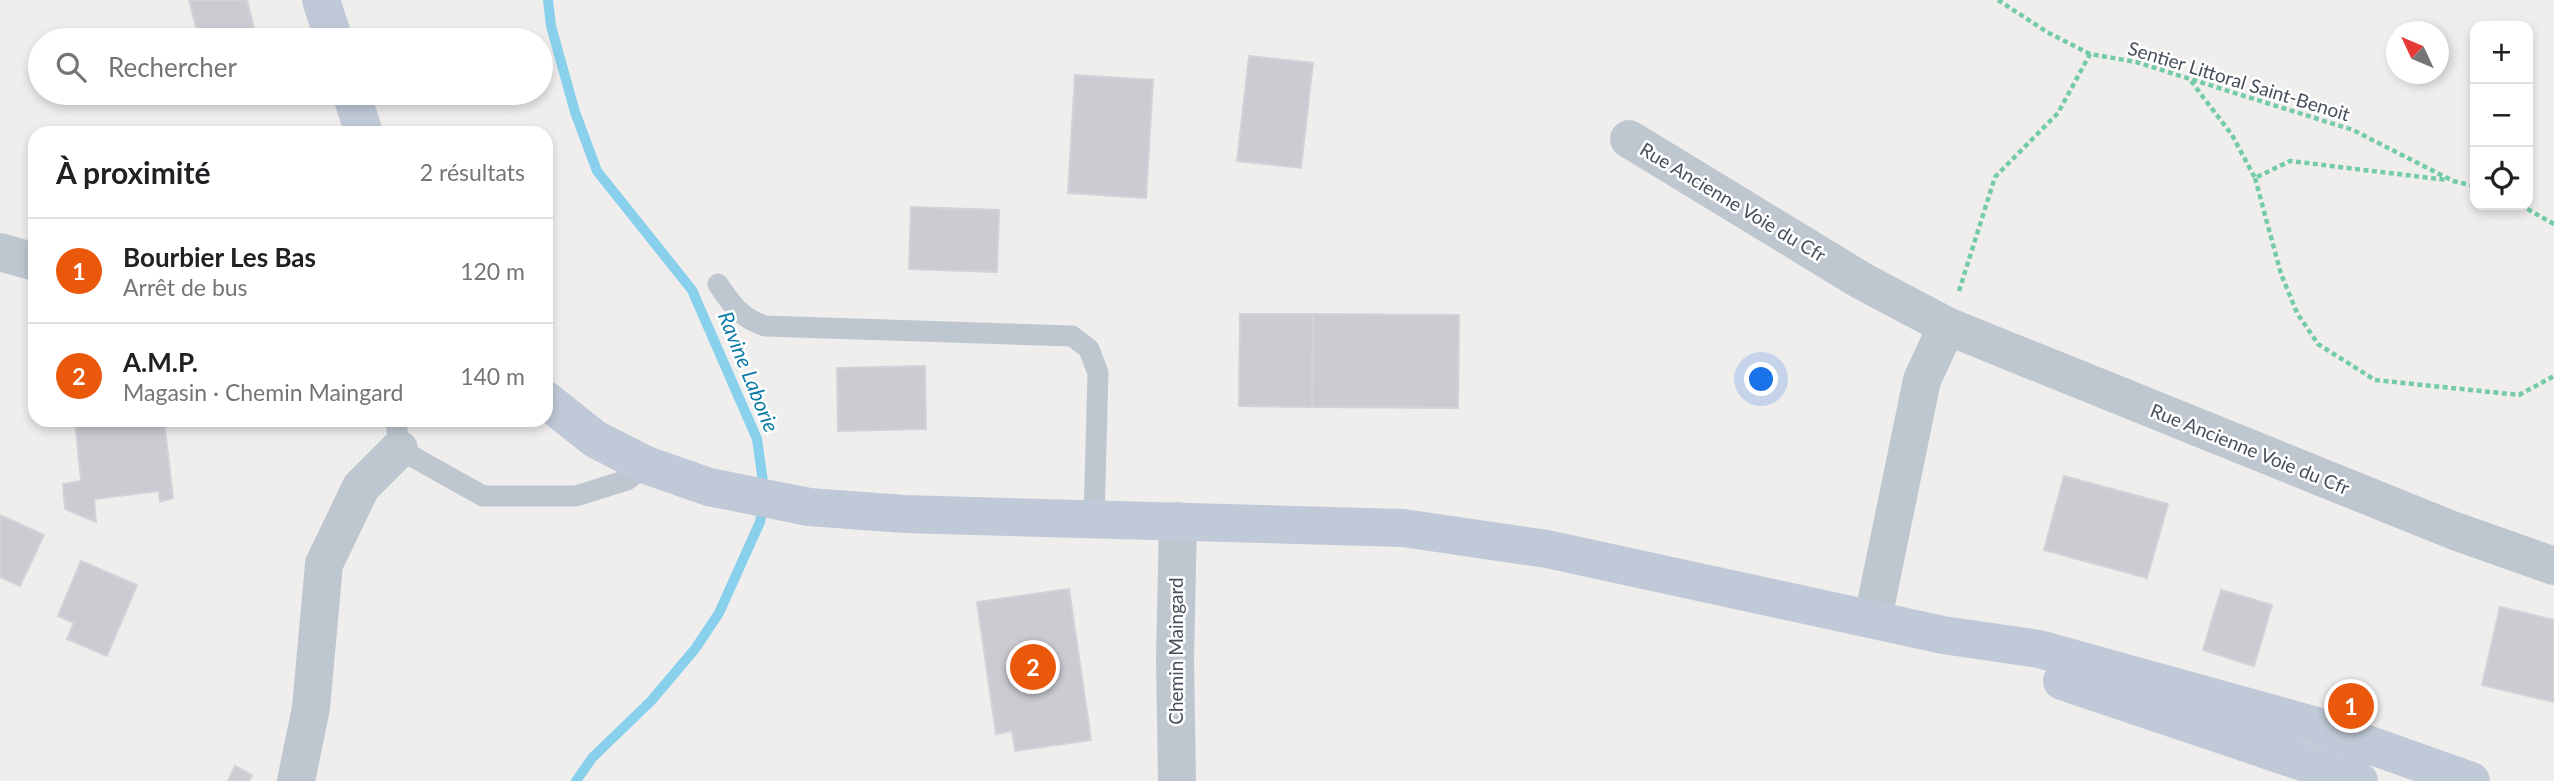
<!DOCTYPE html>
<html lang="fr">
<meta charset="utf-8">
<style>
:root{--surface:#fff;--page:#f2f2f2;--text:#202124;--muted:#757577;--line:#e0e0e0;--accent:#ea580c}
body{margin:0;font-family:Lato,sans-serif;background:var(--page);color:var(--text)}
.controls{position:absolute;right:21px;top:21px;display:grid;overflow:hidden;border-radius:14px;box-shadow:0 4px 10px #0003}
.controls button{width:63px;height:63px;display:grid;place-items:center;padding:0;border:0;border-bottom:2px solid var(--line);background:var(--surface);color:var(--text);font:35px sans-serif}
.compass{position:absolute;left:2386px;top:21px;width:63px;height:63px;border-radius:50%;background:var(--surface);box-shadow:0 4px 10px #0003;rotate:314deg}
.you{position:absolute;left:1762px;top:380px;width:24px;height:24px;margin:-18px;border:5px solid #fff;border-radius:50%;background:#1a73e8;box-shadow:0 0 0 10px #1a73e833}
.badge{display:grid;place-items:center;width:46px;height:46px;border-radius:50%;background:var(--accent);color:#fff;font-size:23px;font-weight:700}
.pin{position:absolute;translate:-50% -50%;border:4px solid #fff;box-shadow:0 2px 7px #0006}
.list{margin:0;padding:0;list-style:none}
h2{display:flex;justify-content:space-between;align-items:center;height:91px;margin:0;padding:0 28px;font-size:30px}
h2 small{font-size:23px;font-weight:400;color:var(--muted)}
.list li{display:grid;grid-template-columns:46px 1fr auto;gap:21px;align-items:center;box-sizing:border-box;height:105px;padding:0 28px;border-top:2px solid var(--line)}
.list b{display:block;font-size:26px;white-space:nowrap}
.list p{margin:0;font-size:23px;white-space:nowrap;color:var(--muted)}
.list em{font-size:23px;font-style:normal;color:var(--muted)}
.icon{flex:none;width:38px;height:38px;fill:none;stroke:currentColor;stroke-width:2;stroke-linecap:round;stroke-linejoin:round}
.map{position:relative;flex:none;width:2554px;height:781px;overflow:hidden}
.search{position:absolute;background:var(--surface);box-shadow:0 4px 10px #0003;left:28px;top:28px;width:525px;height:77px;display:flex;align-items:center;gap:18px;box-sizing:border-box;padding:0 24px;border-radius:38px;color:var(--muted);font-size:26px}
.panel{position:absolute;background:var(--surface);box-shadow:0 4px 10px #0003;left:28px;top:126px;width:525px;height:301px;border-radius:21px}
.map>svg:first-child{display:block}
.lines{fill:none;stroke-linecap:round;stroke-linejoin:round}
.stream{stroke:#88d0eb;stroke-width:10}
.building{fill:#caccd2;stroke:#d1d3d9;stroke-width:2}
.path{stroke:#73cca7;stroke-width:4.5;stroke-dasharray:5 3.5;stroke-linecap:butt}
.service{stroke:#bec7d0;stroke-width:21}
.minor{stroke:#bec7d0;stroke-width:38}
.secondary{stroke:#c0c9d7;stroke-width:38}
.labels{text-anchor:middle;stroke-width:5;stroke-linejoin:round;paint-order:stroke}
.street-label{font-size:19px;fill:#464f5b;stroke:#fff}
.water-label{font-size:21px;font-style:italic;fill:#0c7ca7;stroke:#fff}
</style>
<div class="map">
<svg width="2554" height="781" viewBox="0 0 2554 781">
<rect width="100%" height="100%" fill="#f0eded"/>
<g class="lines">
<path class="stream" d="M 548,0 L 551,26 L 575,112 L 597,171 L 692,290 L 757,439 L 765,496 L 760,522 L 719,613 L 695,649 L 651,701 L 592,758 L 576,781"/>
</g>
<g class="building">
<path d="M 189,0 L 247,0 L 257,40 L 194,40 L 199,39 Z"/>
<path d="M 1249,56 L 1313,63 L 1301,168 L 1237,161 Z"/>
<path d="M 1075,75 L 1153,80 L 1146,198 L 1068,193 Z"/>
<path d="M 911,207 L 999,210 L 997,272 L 909,269 Z"/>
<path d="M 1240,314 L 1313,314 L 1312,407 L 1239,406 Z"/>
<path d="M 1313,314 L 1459,315 L 1458,408 L 1312,407 Z"/>
<path d="M 925,366 L 926,429 L 838,431 L 837,368 Z"/>
<path d="M 75,420 L 164,420 L 173,498 L 160,502 L 159,491 L 94,499 L 96,522 L 65,509 L 63,484 L 81,481 Z"/>
<path d="M 2064,476 L 2168,504 L 2147,578 L 2044,550 Z"/>
<path d="M 0,515 L 44,535 L 20,586 L 0,577 Z"/>
<path d="M 81,561 L 137,585 L 107,656 L 67,639 L 74,623 L 58,616 Z"/>
<path d="M 1069,589 L 1091,740 L 1015,751 L 1012,731 L 996,734 L 977,602 Z"/>
<path d="M 2221,590 L 2272,605 L 2254,666 L 2203,650 Z"/>
<path d="M 2500,607 L 2554,620 L 2554,702 L 2482,685 Z"/>
<path d="M 235,766 L 252,775 L 249,781 L 228,781 Z"/>
</g>
<g class="lines">
<g class="path">
<path d="M 1998,0 L 2047,32 L 2090,54 L 2136,62 L 2353,130 L 2453,181 L 2475,186"/>
<path d="M 2191,81 L 2232,135 L 2255,178 L 2290,161 L 2447,180"/>
<path d="M 2255,178 L 2281,274 L 2297,313 L 2318,344 L 2375,380 L 2519,395 L 2554,376"/>
<path d="M 2520,205 L 2554,224"/>
<path d="M 1959,291 L 1995,177 L 2058,113 L 2090,54"/>
</g>
<g class="service">
<path d="M 718,284 C 731,304 741,318 765,326 L 1072,336 L 1089,349 L 1098,373 L 1094,519"/>
<path d="M 396,420 L 399,449 L 483,496 L 576,496 L 627,480 L 646,465"/>
</g>
<g class="minor">
<path d="M 1629,139 L 1862,281 L 1947,326 L 2452,530 L 2554,566"/>
<path d="M 0,252 L 35,262"/>
<path d="M 1873,618 L 1922,380 L 1947,326"/>
<path d="M 296,781 L 311,708 L 324,564 L 361,487 L 399,449"/>
<path d="M 1177,781 L 1175,659 L 1178,521"/>
</g>
<g class="secondary">
<path d="M 321,0 L 334,40"/>
<path d="M 351,93 L 364,133"/>
<path d="M 546,400 L 595,439 L 646,465 L 709,487 L 809,507 L 904,514 L 1403,528 L 1547,549 L 1943,635 L 2039,649 L 2313,725 L 2471,781"/>
<path d="M 2062,681 L 2359,781"/>
</g>
</g>
<g class="labels">
<g class="street-label">
<text transform="translate(2239 81) rotate(17)" y="7">Sentier Littoral Saint-Benoit</text>
<text transform="translate(1733 202) rotate(31)" y="7">Rue Ancienne Voie du Cfr</text>
<text transform="translate(2250 449) rotate(22)" y="7">Rue Ancienne Voie du Cfr</text>
<text transform="translate(1176 651) rotate(-90)" y="7">Chemin Maingard</text>
</g>
<g class="water-label">
<text transform="translate(748 372) rotate(68)" y="7">Ravine Laborie</text>
</g>
</g>
</svg>
<div class="controls">
<button>+</button>
<button>−</button>
<button><svg class="icon" aria-label="locate" viewBox="0 0 24 24"><circle cx="12" cy="12" r="6"/><path d="M12 2v4M12 18v4M2 12h4M18 12h4"/></svg></button>
</div>
<svg class="compass" viewBox="-18 -18 36 36"><path d="M0-13l5 13h-10z" fill="#e53935"/><path d="M0 13l5-13h-10z" fill="#757577"/></svg>
<div class="you"></div>
<div class="pin badge" style="left:2351px;top:706px">1</div>
<div class="pin badge" style="left:1033px;top:667px">2</div>
<div class="search"><svg class="icon" aria-label="search" viewBox="0 0 24 24"><circle cx="10" cy="10" r="6"/><path d="M15 15l6 6"/></svg>Rechercher</div>
<section class="panel">
<h2>À proximité<small>2 résultats</small></h2>
<ul class="list">
<li><span class="badge">1</span><div><b>Bourbier Les Bas</b><p>Arrêt de bus</p></div><em>120 m</em></li>
<li><span class="badge">2</span><div><b>A.M.P.</b><p>Magasin · Chemin Maingard</p></div><em>140 m</em></li>
</ul>
</section>
</div>
